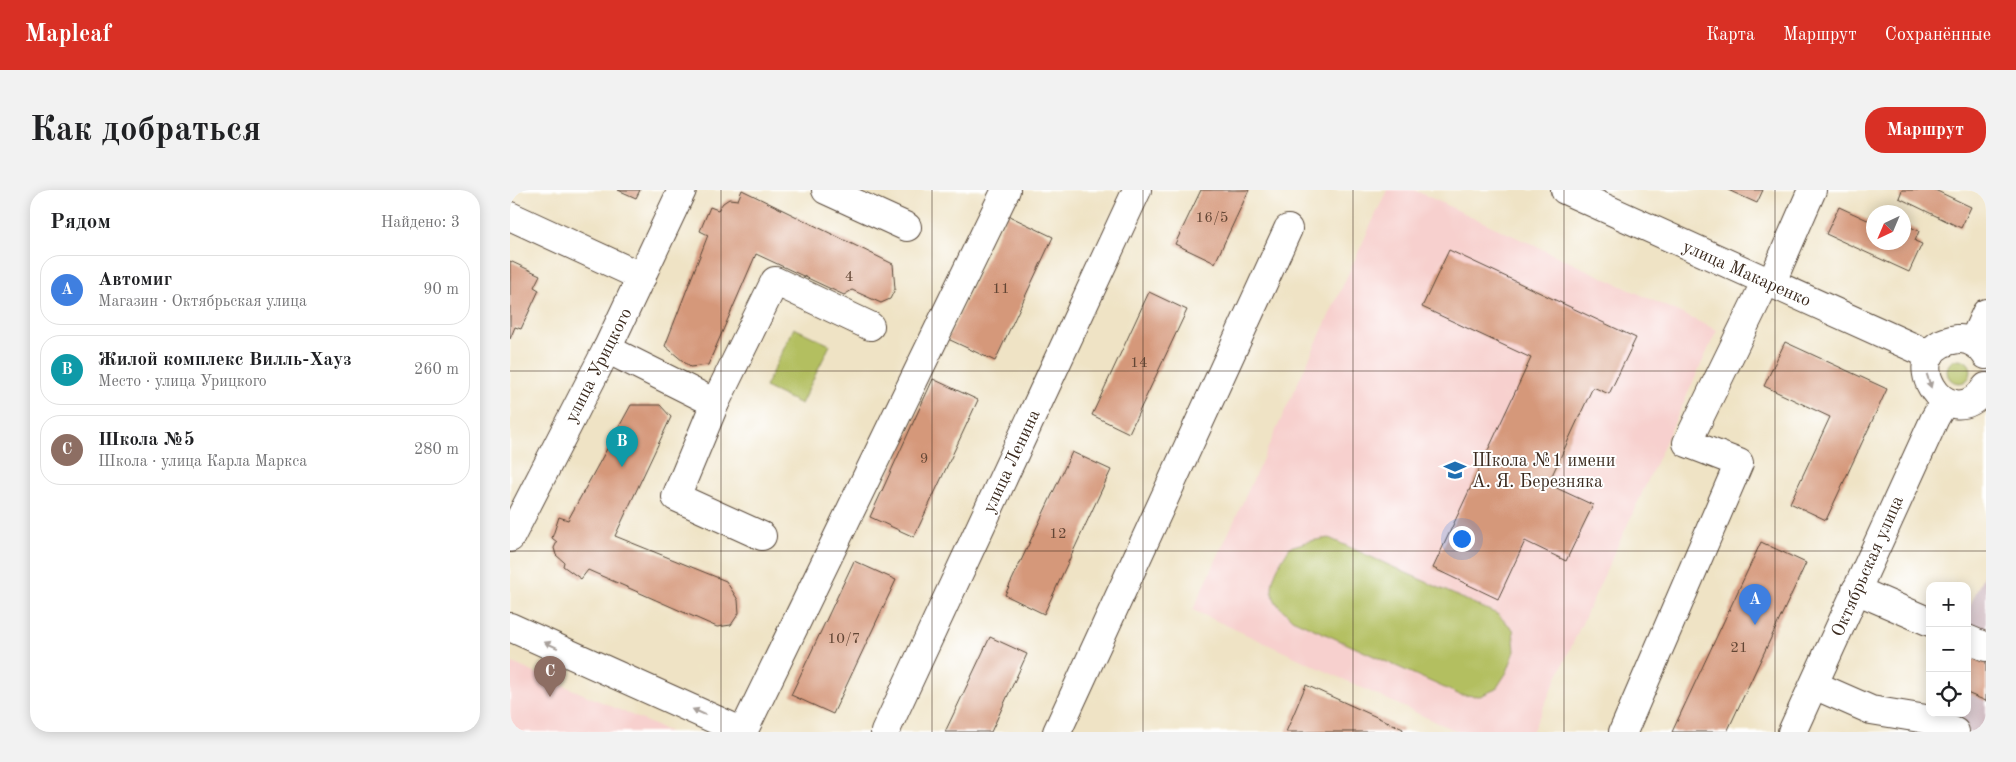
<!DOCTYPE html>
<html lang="ru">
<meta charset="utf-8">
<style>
:root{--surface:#fff;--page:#f2f2f2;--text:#202124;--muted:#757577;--line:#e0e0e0;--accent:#d93025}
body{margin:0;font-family:"Old Standard TT",serif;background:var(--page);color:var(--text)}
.controls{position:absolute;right:15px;bottom:15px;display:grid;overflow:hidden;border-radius:10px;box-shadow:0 2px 12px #0003}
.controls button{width:45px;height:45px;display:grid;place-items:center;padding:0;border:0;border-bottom:1px solid var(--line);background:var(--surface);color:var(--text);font:25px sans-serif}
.compass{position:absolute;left:1356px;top:15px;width:45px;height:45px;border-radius:50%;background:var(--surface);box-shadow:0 2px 12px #0003;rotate:224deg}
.you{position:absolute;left:951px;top:348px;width:18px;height:18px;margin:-12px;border:4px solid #fff;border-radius:50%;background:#1a73e8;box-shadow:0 0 0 8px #1a73e833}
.badge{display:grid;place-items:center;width:32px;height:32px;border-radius:50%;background:var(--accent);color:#fff;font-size:16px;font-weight:700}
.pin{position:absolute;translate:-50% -41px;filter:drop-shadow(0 1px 2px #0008)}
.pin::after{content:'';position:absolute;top:26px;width:18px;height:15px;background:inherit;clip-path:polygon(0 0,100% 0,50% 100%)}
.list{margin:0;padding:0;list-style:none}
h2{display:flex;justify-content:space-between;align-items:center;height:65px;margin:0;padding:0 20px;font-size:21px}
h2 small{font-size:16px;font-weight:400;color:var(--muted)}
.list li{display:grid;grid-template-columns:32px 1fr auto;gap:15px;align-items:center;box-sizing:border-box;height:70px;margin:0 10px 10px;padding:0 10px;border:1px solid var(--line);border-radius:20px}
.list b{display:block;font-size:19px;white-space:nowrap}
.list p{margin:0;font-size:16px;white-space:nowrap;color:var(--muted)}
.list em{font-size:16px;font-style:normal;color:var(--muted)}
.icon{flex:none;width:28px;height:28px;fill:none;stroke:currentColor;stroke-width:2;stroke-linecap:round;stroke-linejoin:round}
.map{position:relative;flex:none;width:1476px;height:542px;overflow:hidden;border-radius:20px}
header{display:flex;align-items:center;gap:30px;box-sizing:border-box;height:70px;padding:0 25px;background:var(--accent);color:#fff}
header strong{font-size:24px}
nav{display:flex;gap:28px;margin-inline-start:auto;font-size:18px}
.intro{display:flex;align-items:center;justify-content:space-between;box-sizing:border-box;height:120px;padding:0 30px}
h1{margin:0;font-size:35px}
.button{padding:12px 22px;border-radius:20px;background:var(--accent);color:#fff;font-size:18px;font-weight:700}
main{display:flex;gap:30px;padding:0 30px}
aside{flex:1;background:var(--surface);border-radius:20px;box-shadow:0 2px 12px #0003}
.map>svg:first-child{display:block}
.built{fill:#f7d0ce}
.industrial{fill:#d2bec4}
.green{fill:#b3bf60;stroke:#77743f}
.building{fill:#d5987a}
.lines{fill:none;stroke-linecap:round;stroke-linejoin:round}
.minor-casing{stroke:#564637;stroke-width:30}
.major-casing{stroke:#564637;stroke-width:30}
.minor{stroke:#fff;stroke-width:28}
.major{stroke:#fff;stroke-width:28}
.oneway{fill:#a79f9a}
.grid{fill:none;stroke:#3b2a1e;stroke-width:1;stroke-opacity:0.55}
.labels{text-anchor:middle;stroke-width:4;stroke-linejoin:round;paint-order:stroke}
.number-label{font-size:15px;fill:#624635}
.street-label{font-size:18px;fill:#3b2a1e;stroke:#fff}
.poi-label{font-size:18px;fill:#3b2a1e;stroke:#fff;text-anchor:start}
</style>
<header>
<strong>Mapleaf</strong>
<nav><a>Карта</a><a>Маршрут</a><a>Сохранённые</a></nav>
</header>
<div class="intro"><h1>Как добраться</h1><a class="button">Маршрут</a></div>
<main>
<aside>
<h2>Рядом<small>Найдено: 3</small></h2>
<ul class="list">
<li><span class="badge" style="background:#3f7fe0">A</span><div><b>Автомиг</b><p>Магазин · Октябрьская улица</p></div><em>90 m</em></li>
<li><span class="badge" style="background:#0f9aa8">B</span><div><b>Жилой комплекс Вилль-Хауз</b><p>Место · улица Урицкого</p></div><em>260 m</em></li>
<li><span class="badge" style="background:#8d6e63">C</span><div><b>Школа №5</b><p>Школа · улица Карла Маркса</p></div><em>280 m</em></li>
</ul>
</aside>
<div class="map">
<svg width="1476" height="542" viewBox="0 0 1476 542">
<rect width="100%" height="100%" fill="#fff"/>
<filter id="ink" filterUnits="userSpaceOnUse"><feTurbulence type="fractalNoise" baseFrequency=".02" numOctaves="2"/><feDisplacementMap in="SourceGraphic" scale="10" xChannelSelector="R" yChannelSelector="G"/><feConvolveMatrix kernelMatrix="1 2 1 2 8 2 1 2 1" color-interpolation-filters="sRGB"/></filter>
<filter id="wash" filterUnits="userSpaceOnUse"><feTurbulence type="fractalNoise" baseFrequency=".0096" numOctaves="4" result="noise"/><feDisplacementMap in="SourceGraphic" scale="20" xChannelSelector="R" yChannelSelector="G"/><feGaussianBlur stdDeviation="1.12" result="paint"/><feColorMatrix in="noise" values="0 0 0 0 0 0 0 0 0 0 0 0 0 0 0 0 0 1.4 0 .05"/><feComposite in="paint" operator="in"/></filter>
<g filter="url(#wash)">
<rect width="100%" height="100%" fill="#efe3c5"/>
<g class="built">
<path d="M 877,0 L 904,0 L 1207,140 L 1022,542 L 948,542 L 683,420 Z"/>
<path d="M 0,472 L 160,542 L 0,542 Z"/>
</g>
<path class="industrial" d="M 1476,379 L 1476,542 L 1407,542 L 1420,511 L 1420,523 L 1457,523 L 1457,423 Z"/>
<g class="green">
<path d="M 284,138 L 320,155 L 291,214 L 255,197 Z"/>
<circle cx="1449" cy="181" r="12"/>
<path d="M 819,348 L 987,424 L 1003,439 L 1005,461 L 997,482 L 986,499 L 970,506 L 950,505 L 782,429 C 778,424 772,420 768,415 C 753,396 770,373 780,357 L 800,351 Z"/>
</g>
<g id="blocks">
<g class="building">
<path d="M 108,0 L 130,0 L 126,8 Z"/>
<path d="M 232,0 L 383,74 L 385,99 L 380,109 L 371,113 L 342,100 L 334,105 L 246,64 L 198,175 L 180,177 L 155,156 L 198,45 L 190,41 L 200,17 L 208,20 L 213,13 L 219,9 L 228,10 Z"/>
<path d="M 691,0 L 739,0 L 705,73 L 665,54 Z"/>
<path d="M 1218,0 L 1253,0 L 1247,13 Z"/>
<path d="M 1392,0 L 1425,0 L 1461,17 L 1451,38 L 1389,8 Z"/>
<path d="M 1329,17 L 1364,33 L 1364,52 L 1394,52 L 1394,34 L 1409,41 L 1405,51 L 1412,54 L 1399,82 L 1316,44 Z"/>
<path d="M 497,25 L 543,47 L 485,171 L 438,149 Z"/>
<path d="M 939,60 L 1126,148 L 1099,204 L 1083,197 L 1038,294 L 1083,315 L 1056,371 L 1015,351 L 988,409 L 923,378 L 1021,168 L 912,117 Z"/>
<path d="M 0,71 L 30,85 L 24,97 L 29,100 L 11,139 L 5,137 L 0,149 Z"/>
<path d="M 639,102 L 677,120 L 619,243 L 582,225 Z"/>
<path d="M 1275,152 L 1377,199 L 1316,330 L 1280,313 L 1320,227 L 1254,196 Z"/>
<path d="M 423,189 L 468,210 L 404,347 L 360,327 Z"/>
<path d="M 121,215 L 150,215 L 161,227 L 105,346 L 216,391 L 228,410 L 229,423 L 221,435 L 207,437 L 78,380 L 71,389 L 53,376 L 54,372 L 46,365 L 44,358 L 47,352 L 42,348 L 49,327 L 58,330 Z"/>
<path d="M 562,262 L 601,280 L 534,424 L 495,405 Z"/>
<path d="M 1251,352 L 1296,373 L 1217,542 L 1162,542 Z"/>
<path d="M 344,371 L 386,390 L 323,524 L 281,505 Z"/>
<path d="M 480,447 L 517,464 L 481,542 L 435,542 Z"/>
<path d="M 1459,463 L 1476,471 L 1476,511 L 1457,503 L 1457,467 Z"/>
<path d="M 796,495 L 893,539 L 892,542 L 776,542 Z"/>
</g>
</g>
</g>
<g filter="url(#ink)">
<use href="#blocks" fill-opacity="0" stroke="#564637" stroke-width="1"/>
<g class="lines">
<g class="minor-casing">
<g id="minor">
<path d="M 316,0 L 397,37"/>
<path d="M 0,26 L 132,87"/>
<path d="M 1261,94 L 1302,0"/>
<path d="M 1463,152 L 1476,123"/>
<path d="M 97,159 L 205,213"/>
<path d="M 252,346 L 166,307 L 205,213 L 265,91 L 360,136"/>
<path d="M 0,348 L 97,159 L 172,0"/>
<path d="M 1346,400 L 1420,432"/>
<path d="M 0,437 L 233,542"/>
<path d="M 1457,449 L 1476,457"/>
<path d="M 1304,495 L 1361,520 L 1416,529 L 1445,542"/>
<path d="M 233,542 L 496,0"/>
<path d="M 375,542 L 627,0"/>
<path d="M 547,542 L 778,39"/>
<path d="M 1113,542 L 1229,273 L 1177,253 L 1256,91"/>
</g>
</g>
<g class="major-casing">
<g id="major">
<path d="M 1055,0 L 1420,165"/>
<path d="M 1476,165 C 1471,156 1459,148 1448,149 C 1380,157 1437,253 1476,197"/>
<path d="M 1282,542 L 1425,228 L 1435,211"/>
</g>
</g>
<use href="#minor" class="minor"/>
<use href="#major" class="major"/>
</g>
<defs><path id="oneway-solid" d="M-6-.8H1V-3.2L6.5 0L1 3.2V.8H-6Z" transform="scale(1.25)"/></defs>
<g class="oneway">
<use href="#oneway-solid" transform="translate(1419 191) rotate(72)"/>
<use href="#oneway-solid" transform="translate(41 455) rotate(-156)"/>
<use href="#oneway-solid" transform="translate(189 522) rotate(-156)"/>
</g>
</g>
<path class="grid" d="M 211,0 L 211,542M 422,0 L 422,542M 633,0 L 633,542M 843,0 L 843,542M 1054,0 L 1054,542M 1265,0 L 1265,542M 0,181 L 1476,181M 0,361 L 1476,361"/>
<defs>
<g id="school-bare" transform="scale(1.725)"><path d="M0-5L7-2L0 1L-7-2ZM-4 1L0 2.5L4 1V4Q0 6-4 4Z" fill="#1f6fb2" stroke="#fff" stroke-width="2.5" paint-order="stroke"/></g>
</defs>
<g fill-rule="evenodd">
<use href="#school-bare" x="945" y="280"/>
</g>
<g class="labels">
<g class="number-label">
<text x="702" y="32">16/5</text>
<text x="339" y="91">4</text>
<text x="491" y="103">11</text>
<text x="629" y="177">14</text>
<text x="414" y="273">9</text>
<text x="548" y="348">12</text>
<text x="334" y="453">10/7</text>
<text x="1229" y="462">21</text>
</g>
<g class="street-label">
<text transform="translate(1237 83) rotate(24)" y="6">улица Макаренко</text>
<text transform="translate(88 175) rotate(-63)" y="6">улица Урицкого</text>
<text transform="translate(501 271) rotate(-65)" y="6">улица Ленина</text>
<text transform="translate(1357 376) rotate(-66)" y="6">Октябрьская улица</text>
</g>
<g class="poi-label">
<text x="962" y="276">Школа №1 имени<tspan x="962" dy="21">А. Я. Березняка</tspan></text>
</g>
</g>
</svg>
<div class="controls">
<button>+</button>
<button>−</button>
<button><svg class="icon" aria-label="locate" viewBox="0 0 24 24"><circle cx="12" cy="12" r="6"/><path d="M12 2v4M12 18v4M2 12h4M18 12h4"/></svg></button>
</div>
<svg class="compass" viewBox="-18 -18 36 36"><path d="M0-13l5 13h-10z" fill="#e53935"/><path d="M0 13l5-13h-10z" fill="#757577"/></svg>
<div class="you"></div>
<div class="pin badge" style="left:1245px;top:435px;background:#3f7fe0">A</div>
<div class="pin badge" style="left:112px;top:277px;background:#0f9aa8">B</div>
<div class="pin badge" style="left:40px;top:507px;background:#8d6e63">C</div>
</div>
</main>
